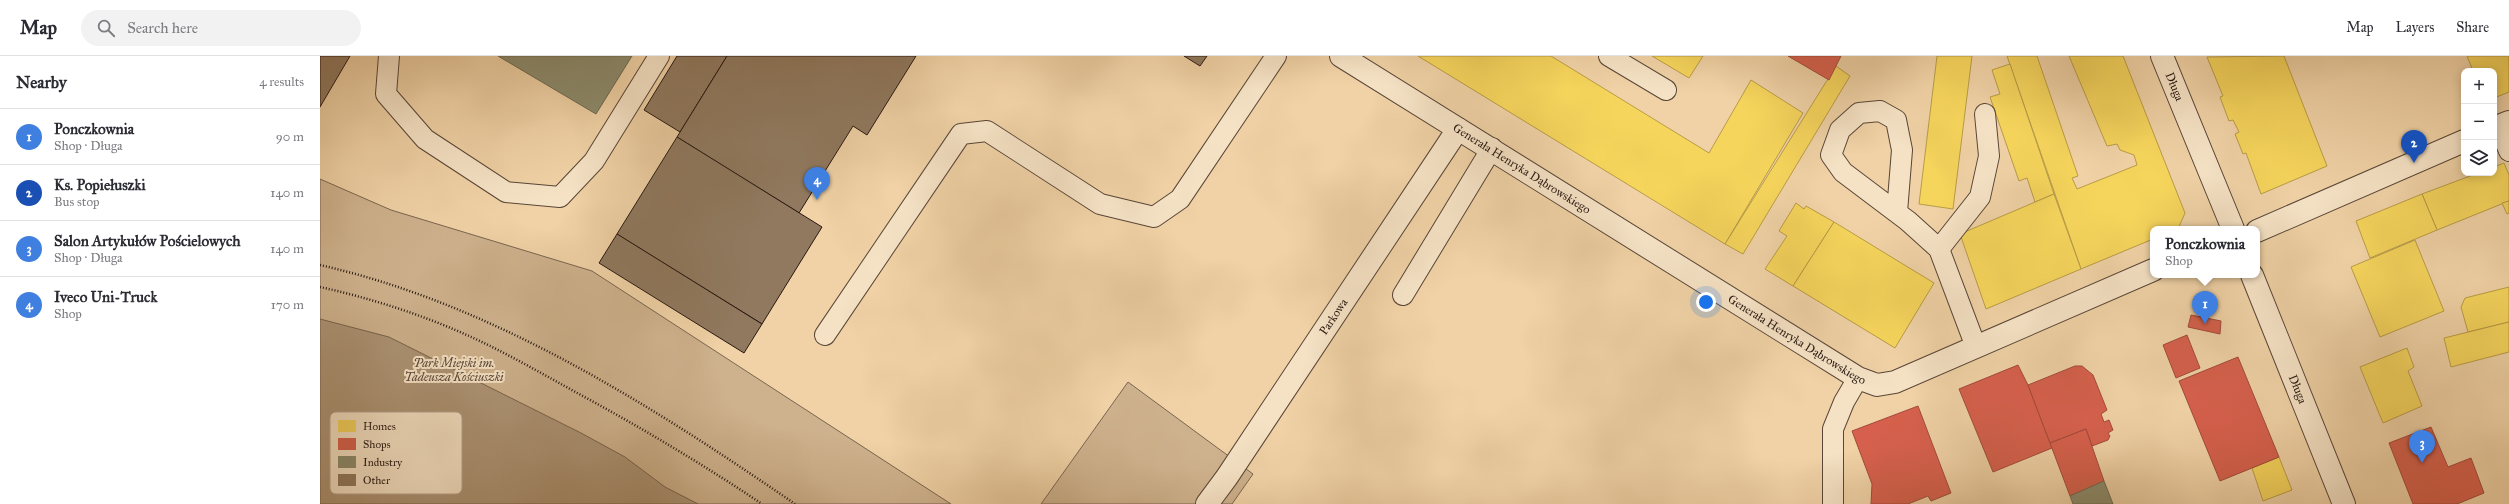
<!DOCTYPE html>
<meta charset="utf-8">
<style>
:root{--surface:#fff;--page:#f2f2f3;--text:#2b2b33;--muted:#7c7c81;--line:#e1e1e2;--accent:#111827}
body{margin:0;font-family:"IM FELL Great Primer",serif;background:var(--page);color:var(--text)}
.controls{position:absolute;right:12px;top:12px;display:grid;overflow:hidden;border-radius:8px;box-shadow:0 2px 10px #0003}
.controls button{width:36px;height:36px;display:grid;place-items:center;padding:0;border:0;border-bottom:1px solid var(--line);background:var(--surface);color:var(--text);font:20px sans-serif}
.you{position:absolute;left:1386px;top:246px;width:14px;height:14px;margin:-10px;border:3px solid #fff;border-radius:50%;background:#1a73e8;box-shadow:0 0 0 6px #1a73e833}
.badge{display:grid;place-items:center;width:26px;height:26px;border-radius:50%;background:var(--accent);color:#fff;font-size:13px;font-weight:700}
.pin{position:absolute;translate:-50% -33px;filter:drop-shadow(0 1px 2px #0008)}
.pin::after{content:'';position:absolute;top:21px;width:14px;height:12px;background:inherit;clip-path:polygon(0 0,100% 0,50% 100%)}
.popup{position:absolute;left:1830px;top:170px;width:110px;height:52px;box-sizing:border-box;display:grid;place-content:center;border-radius:8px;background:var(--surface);filter:drop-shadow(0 1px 3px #0005);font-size:13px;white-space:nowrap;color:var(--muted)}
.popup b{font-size:15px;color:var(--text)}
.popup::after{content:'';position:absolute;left:50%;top:100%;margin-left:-8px;border:8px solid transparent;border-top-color:var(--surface)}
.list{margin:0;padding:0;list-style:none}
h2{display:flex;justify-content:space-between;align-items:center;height:52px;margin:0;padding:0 16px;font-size:17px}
h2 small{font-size:13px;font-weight:400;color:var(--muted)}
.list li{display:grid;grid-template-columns:26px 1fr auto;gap:12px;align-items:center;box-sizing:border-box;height:56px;padding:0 16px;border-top:1px solid var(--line)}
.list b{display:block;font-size:15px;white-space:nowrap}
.list p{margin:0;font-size:13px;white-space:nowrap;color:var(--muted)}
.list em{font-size:13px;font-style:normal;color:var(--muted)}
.icon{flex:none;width:22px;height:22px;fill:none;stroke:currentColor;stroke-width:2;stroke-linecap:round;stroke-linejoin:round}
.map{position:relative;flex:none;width:2189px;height:448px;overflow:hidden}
header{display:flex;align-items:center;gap:24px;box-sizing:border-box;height:56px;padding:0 20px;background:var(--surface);border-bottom:1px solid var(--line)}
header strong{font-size:19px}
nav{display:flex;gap:22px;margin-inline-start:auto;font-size:14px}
.search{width:280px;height:36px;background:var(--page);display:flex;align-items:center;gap:10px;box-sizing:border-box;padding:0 14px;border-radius:22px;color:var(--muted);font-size:15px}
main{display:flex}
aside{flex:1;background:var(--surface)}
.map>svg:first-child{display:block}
.green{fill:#ceb28d;stroke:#7a6550}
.water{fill:#ac9374;stroke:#77624d}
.homes{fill:#f6d55c;stroke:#b89c46}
.shops{fill:#d6604d;stroke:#a24a3b}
.industry{fill:#8c8c6e;stroke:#6e6952}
.building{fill:#90795f;stroke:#271812}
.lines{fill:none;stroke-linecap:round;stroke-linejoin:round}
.service-casing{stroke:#594637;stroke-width:22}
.minor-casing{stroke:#594637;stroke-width:24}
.tertiary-casing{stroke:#594637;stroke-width:24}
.path{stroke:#271812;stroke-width:2.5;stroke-dasharray:1 2;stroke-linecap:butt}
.service{stroke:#f5e2c5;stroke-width:20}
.minor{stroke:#f5e2c5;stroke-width:22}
.tertiary{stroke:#f5e2c5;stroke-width:22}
.labels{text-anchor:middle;stroke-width:4;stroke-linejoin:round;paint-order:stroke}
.street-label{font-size:12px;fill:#271812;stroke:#f5e2c5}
.park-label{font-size:12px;font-style:italic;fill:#594637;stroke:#f5e2c5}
.key{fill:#f5e2c5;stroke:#b7a58f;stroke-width:1}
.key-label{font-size:11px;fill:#271812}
</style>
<header>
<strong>Map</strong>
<div class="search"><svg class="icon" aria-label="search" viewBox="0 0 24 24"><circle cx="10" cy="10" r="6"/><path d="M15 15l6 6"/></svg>Search here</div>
<nav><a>Map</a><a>Layers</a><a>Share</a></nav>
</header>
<main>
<aside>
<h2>Nearby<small>4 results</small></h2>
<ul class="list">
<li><span class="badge" style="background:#3f7fe0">1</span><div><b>Ponczkownia</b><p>Shop · Długa</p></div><em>90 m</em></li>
<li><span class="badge" style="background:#1a4fb4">2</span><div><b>Ks. Popiełuszki</b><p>Bus stop</p></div><em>140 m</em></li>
<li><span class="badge" style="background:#3f7fe0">3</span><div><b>Salon Artykułów Pościelowych</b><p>Shop · Długa</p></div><em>140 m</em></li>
<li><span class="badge" style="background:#3f7fe0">4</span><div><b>Iveco Uni-Truck</b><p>Shop</p></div><em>170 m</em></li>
</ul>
</aside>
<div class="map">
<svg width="2189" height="448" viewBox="0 0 2189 448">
<rect width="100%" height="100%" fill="#f0d2a6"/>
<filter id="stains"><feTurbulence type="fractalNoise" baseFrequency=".005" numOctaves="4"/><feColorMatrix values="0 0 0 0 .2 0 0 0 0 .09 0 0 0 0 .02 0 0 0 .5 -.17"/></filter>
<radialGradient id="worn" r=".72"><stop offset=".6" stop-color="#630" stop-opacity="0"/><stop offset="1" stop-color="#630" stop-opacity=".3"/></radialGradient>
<g class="green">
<path d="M 0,123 L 71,154 L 272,215 L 631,448 L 0,448 Z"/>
<path d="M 808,326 L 933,418 L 912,448 L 721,448 Z"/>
</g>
<path class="water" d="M 0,263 L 69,281 L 261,377 L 305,401 L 345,431 L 378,448 L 0,448 Z"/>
<g class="homes">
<path d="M 1098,0 L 1231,0 L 1389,97 L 1431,24 L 1483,57 L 1405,188 Z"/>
<path d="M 1332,0 L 1383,0 L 1369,22 Z"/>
<path d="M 1617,0 L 1652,0 L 1633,153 L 1599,148 Z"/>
<path d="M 1687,0 L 1717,0 L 1758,120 L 1752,122 L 1757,133 L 1817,109 L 1814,99 L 1800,94 L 1797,88 L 1787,90 L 1749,0 L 1803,0 L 1865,157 L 1858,173 L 1833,173 L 1833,183 L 1761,213 Z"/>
<path d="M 1964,0 L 2007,110 L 1941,138 L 1926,97 L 1923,98 L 1915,78 L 1919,76 L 1913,64 L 1909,65 L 1900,41 L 1903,40 L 1887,1 Z"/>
<path d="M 2147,0 L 2189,0 L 2189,36 L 2174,42 L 2174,15 L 2153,15 Z"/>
<path d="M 1690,8 L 1734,138 L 1715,146 L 1707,122 L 1699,125 L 1670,41 L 1680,38 L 1672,14 Z"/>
<path d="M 1516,10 L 1530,20 L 1423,198 L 1405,188 Z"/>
<path d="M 2184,107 L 2189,119 L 2189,145 L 2117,174 L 2102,138 L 2158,117 L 2174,117 L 2174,111 Z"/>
<path d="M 1734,138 L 1761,213 L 1666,253 L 1640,178 Z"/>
<path d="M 2102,138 L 2117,174 L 2050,202 L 2036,165 Z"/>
<path d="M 2189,145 L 2189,157 L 2187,158 L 2182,147 Z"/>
<path d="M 1476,147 L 1484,153 L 1486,150 L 1514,166 L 1473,230 L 1445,213 L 1467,180 L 1459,175 Z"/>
<path d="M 1514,166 L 1614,227 L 1575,292 L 1473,230 Z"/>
<path d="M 2095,184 L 2124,255 L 2060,281 L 2031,211 Z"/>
<path d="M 2189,231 L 2189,266 L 2148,276 L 2141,251 L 2145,242 Z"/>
<path d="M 2189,266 L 2189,296 L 2131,311 L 2124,282 Z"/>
<path d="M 2087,292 L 2094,311 L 2088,315 L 2102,350 L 2063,367 L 2040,311 Z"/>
<path d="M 1959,401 L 1972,434 L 1943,445 L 1932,412 Z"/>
</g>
<g class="shops">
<path d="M 1468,0 L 1521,0 L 1509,24 Z"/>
<path d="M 1871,259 L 1901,265 L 1900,278 L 1868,271 Z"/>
<path d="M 1867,279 L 1880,312 L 1856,322 L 1843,289 Z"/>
<path d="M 1918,301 L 1959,401 L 1900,425 L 1859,325 Z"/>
<path d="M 1698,309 L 1708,329 L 1732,392 L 1673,416 L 1639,333 Z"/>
<path d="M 1755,310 L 1762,310 L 1773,319 L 1787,354 L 1781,358 L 1784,366 L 1789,364 L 1793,374 L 1788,377 L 1790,380 L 1788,384 L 1772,390 L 1766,373 L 1730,387 L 1708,329 Z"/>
<path d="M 1598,350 L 1631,437 L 1611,445 L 1608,440 L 1588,448 L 1551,448 L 1552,428 L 1532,375 Z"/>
<path d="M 2111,371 L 2128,411 L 2151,402 L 2164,437 L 2137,448 L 2093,448 L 2069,387 Z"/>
<path d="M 1766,373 L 1784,425 L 1750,440 L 1730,387 Z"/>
</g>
<g class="industry">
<path d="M 178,0 L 312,0 L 276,58 Z"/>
<path d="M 1784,425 L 1793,448 L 1753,448 L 1750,440 Z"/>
</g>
<g class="building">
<path d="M 0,0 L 30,0 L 0,51 Z"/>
<path d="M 357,0 L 407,0 L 360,76 L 324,54 Z"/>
<path d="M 407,0 L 596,0 L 547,79 L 533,70 L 479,157 L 357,81 Z"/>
<path d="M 864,0 L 887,0 L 880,10 Z"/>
<path d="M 357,81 L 502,171 L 442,268 L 297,178 Z"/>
<path d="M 297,178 L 442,268 L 424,297 L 279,207 Z"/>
</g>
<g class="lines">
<g class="service-casing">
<g id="service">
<path d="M 69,0 L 66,38 L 105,83 L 186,136 L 240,141 L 274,105 L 339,0"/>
<path d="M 1289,0 L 1346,34"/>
<path d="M 2179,70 L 2189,95"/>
<path d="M 1577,156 L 1582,94 L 1576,64 L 1560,55 L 1539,57 L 1520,74 L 1511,99 L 1523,116 L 1588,165 L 1619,193 L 1656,291"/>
<path d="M 1619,193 L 1660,141 L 1669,100 L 1665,58"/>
<path d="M 1083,239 L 1172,92"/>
<path d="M 505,279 L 641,78 L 667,75 L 780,148 L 834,161 L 860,143 L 956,0"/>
<path d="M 1513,448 L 1513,373 L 1524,346 L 1538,322"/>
</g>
</g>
<g class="minor-casing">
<g id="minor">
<path id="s1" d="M 887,448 L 907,421 L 1138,73"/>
</g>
</g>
<g class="tertiary-casing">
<g id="tertiary">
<path id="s2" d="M 1021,0 L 1538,322 L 1557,329 L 1575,326 L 1833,214"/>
<path id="s3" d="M 1842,0 L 1913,173"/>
<path d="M 2174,72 L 2189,66"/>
<path d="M 1937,175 L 2144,85"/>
<path id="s4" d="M 1932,219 L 2024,448"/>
</g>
</g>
<g class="path">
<path d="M 0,209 C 172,248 331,349 475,448"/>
<path d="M 0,231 C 50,242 103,259 149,280 C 191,299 231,323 272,345 C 330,377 387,411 442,448"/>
</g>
<use href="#service" class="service"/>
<use href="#minor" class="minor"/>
<use href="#tertiary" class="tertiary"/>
</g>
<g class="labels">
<g class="street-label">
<text dy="4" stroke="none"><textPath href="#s3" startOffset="33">Długa</textPath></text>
<text dy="4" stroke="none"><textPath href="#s2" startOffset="213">Generała Henryka Dąbrowskiego</textPath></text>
<text dy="4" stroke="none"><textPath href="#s1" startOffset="226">Parkowa</textPath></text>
<text dy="4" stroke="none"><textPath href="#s2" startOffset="537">Generała Henryka Dąbrowskiego</textPath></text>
<text dy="4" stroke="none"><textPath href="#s4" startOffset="123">Długa</textPath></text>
</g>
<g class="park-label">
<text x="134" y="311">Park Miejski im.<tspan x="134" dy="14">Tadeusza Kościuszki</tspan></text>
</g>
</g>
<rect x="10" y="356" width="132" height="82" rx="6" class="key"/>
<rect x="18" y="364" width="18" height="12" fill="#f6d55c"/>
<rect x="18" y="382" width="18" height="12" fill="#d6604d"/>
<rect x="18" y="400" width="18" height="12" fill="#8c8c6e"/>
<rect x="18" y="418" width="18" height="12" fill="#90795f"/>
<g class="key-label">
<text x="43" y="374">Homes</text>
<text x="43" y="392">Shops</text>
<text x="43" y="410">Industry</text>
<text x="43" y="428">Other</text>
</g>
<rect width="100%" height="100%" filter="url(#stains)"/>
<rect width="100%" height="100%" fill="url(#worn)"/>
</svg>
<div class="controls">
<button>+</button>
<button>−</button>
<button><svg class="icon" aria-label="layers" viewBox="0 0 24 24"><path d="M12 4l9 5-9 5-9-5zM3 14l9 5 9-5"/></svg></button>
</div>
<div class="you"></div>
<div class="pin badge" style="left:1885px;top:268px;background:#3f7fe0">1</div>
<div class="popup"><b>Ponczkownia</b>Shop</div>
<div class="pin badge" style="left:2094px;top:107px;background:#1a4fb4">2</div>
<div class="pin badge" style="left:2102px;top:407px;background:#3f7fe0">3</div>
<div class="pin badge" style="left:497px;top:144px;background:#3f7fe0">4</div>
</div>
</main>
